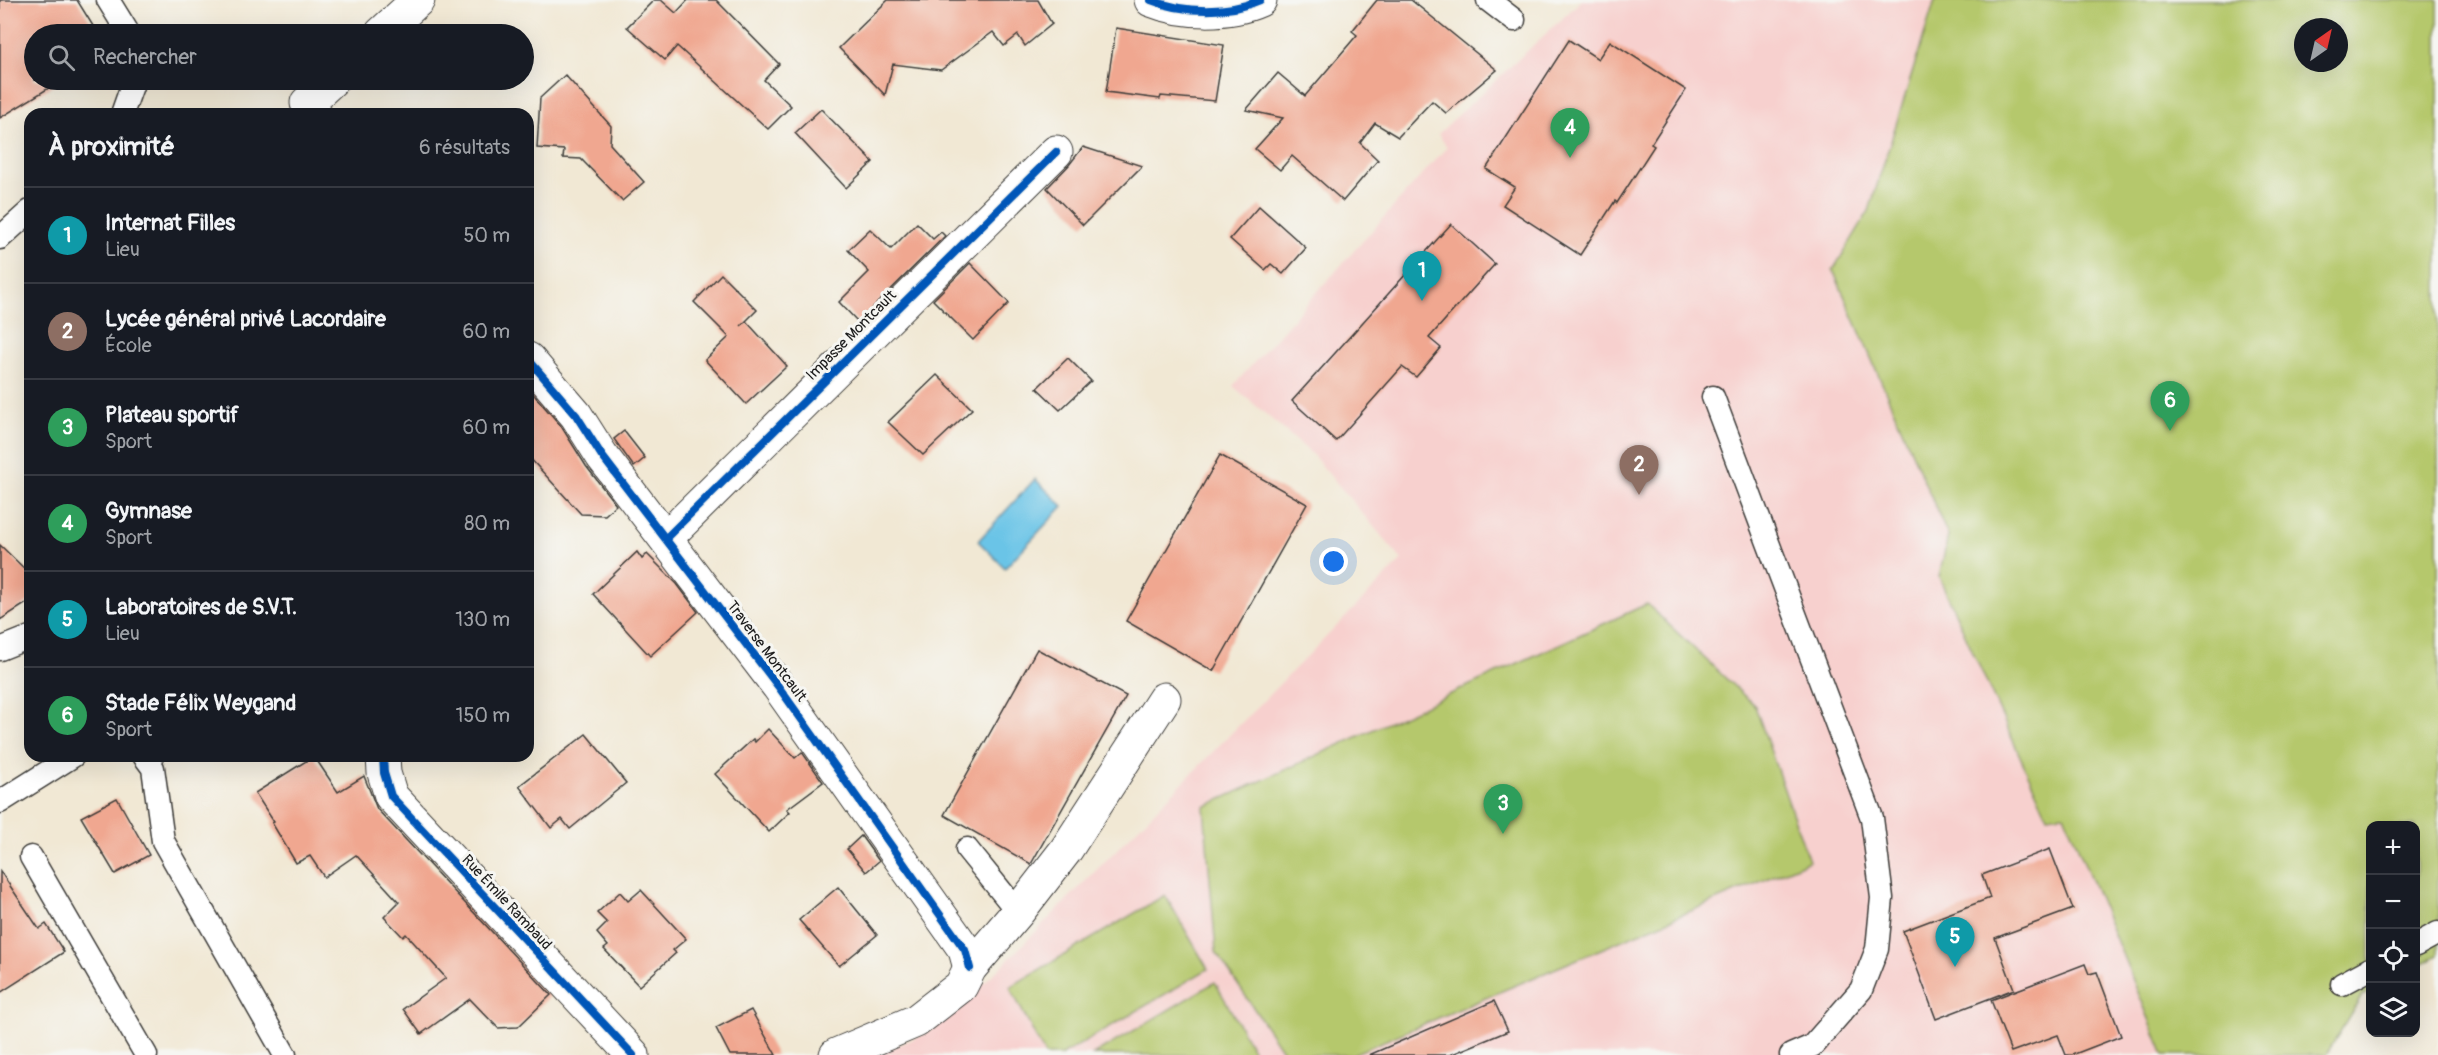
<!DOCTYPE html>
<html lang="fr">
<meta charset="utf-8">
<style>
:root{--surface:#171b24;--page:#20242c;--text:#f1f3f6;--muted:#9ea1a6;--line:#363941;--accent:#db2777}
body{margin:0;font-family:Pangolin,sans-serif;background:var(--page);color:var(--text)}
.controls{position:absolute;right:18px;bottom:18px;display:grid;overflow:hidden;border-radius:12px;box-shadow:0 6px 24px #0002}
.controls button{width:54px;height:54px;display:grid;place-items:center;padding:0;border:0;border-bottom:2px solid var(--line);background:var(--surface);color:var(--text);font:30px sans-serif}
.compass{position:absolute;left:2294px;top:18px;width:54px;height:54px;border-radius:50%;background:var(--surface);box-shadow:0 6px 24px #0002;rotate:34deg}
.you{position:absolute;left:1334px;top:562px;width:21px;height:21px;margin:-15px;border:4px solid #fff;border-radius:50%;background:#1a73e8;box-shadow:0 0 0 9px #1a73e833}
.badge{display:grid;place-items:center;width:39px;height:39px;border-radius:50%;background:var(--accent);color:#fff;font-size:20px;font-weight:700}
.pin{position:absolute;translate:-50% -50px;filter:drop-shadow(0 2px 3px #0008)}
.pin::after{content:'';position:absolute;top:32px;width:21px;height:18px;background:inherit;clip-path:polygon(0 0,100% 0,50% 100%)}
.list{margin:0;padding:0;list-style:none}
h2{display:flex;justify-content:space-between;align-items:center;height:78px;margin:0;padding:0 24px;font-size:26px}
h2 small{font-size:20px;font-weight:400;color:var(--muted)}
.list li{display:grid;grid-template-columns:39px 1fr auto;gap:18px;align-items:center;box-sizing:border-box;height:96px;padding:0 24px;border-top:2px solid var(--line)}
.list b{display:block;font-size:22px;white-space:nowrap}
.list p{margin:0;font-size:20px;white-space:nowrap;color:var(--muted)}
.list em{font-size:20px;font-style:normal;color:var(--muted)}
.icon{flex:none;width:33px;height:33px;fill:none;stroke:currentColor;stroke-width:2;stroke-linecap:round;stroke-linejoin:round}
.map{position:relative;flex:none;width:2438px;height:1055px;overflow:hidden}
.search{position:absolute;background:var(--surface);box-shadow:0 6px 24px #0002;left:24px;top:24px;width:510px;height:66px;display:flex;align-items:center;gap:15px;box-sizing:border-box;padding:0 21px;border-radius:33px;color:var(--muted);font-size:22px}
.panel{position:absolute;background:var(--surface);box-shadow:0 6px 24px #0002;left:24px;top:108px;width:510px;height:654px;border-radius:18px}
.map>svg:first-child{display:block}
.built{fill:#f7d0ce}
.green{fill:#b5c86c;stroke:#687244;stroke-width:1.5;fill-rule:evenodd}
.water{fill:#6ac4e7;stroke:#437082;stroke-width:1.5}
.building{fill:#f0a790}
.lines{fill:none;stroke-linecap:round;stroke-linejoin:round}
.service-casing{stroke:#3c3b38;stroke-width:25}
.minor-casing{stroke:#3c3b38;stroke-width:35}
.service{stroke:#fff;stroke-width:22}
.minor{stroke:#fff;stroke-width:33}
.cycleway-casing{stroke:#f6f6f2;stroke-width:11}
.cycleway{stroke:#0057b8;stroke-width:8}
.labels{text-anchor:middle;stroke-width:6;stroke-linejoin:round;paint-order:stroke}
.street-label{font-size:15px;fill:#1c1c1c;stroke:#f6f6f2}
</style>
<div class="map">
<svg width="2438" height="1055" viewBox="0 0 2438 1055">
<rect width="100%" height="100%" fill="#f6f6f2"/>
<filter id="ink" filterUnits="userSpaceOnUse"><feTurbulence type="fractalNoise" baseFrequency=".0167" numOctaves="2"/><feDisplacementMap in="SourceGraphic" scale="12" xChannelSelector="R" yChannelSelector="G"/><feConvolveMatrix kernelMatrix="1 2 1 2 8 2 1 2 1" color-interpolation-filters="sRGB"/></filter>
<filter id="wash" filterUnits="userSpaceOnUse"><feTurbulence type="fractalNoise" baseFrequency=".008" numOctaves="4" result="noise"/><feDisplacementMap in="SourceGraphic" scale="24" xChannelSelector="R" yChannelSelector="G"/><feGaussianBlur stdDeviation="1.35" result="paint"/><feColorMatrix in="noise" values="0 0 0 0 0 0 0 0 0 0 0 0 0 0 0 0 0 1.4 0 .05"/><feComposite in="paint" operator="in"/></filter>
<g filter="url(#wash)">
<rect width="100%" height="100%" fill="#f1e8d4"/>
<path class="built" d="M 1582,0 L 1935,0 L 1869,211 L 1833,270 L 1948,536 L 1940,578 L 2046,815 L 2064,814 L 2164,1055 L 875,1055 L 927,1033 L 998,970 L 1402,560 L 1312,454 L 1233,386 L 1447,147 L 1438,134 Z"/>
<g class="green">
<path d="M 1935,0 L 2438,0 L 2438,955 L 2416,967 L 2416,826 L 2370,826 L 2370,992 L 2362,996 L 2326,1055 L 2164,1055 L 2064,814 L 2047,816 L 1939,577 L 1948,536 L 1833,270 L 1869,211 ZM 2303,27 L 2339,27 L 2339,63 L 2303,63 Z"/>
<path d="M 1647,604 L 1755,706 L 1809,861 L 1351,1055 L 1285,1055 L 1216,952 L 1204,807 Z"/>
<path d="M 1165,895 L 1208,969 L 1062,1055 L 1045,1055 L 1010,987 Z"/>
<path d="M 1215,982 L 1256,1055 L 1093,1055 Z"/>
</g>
<path class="water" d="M 1035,479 L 1063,506 L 1005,568 L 978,541 Z"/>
<g id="blocks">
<g class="building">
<path d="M 0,0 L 77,0 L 98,34 L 34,34 L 34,80 L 62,80 L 0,118 Z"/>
<path d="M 654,0 L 661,0 L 676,13 L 688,0 L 716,0 L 779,64 L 764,80 L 791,106 L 768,129 L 677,46 L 665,60 L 627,27 Z"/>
<path d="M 888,0 L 1038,0 L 1052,24 L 1025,46 L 1018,35 L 1004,46 L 993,32 L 941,70 L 893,64 L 885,95 L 839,48 Z"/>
<path d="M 1377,0 L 1411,0 L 1497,70 L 1446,113 L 1432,101 L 1398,137 L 1375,123 L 1360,143 L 1378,160 L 1343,201 L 1292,156 L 1280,170 L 1255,149 L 1283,118 L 1246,110 L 1278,73 L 1305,96 L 1357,35 L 1352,31 Z"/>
<path d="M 1116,28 L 1224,45 L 1215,101 L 1161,96 L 1160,99 L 1106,92 Z"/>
<path d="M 1569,40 L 1598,59 L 1610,41 L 1686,90 L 1651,144 L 1654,146 L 1617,203 L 1615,201 L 1580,255 L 1503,205 L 1515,187 L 1486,169 Z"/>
<path d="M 565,75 L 611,126 L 610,144 L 644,182 L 622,201 L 581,159 L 563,158 L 564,150 L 537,148 L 540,98 Z"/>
<path d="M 821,109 L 873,162 L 846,188 L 795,133 Z"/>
<path d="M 1083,147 L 1142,166 L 1083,225 L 1047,188 L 1069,165 Z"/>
<path d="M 1259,206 L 1306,248 L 1283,274 L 1271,264 L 1265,270 L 1230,239 Z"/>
<path d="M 917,223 L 933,239 L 941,232 L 945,236 L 858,322 L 839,302 L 869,272 L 848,250 L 870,229 L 891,249 Z"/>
<path d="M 1451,224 L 1495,264 L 1429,338 L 1441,348 L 1416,377 L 1402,367 L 1336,441 L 1292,401 Z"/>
<path d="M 970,263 L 1009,303 L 973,340 L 933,300 Z"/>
<path d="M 721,274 L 757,310 L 741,326 L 746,321 L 787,366 L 746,404 L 705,360 L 729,337 L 694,302 Z"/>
<path d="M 1068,358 L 1091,381 L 1060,410 L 1037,388 Z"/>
<path d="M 937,375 L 972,409 L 923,455 L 888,422 Z"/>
<path d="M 528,388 L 561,426 L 586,466 L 616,505 L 605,515 L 581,514 L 528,456 Z"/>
<path d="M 624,431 L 645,458 L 634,467 L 614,439 Z"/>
<path d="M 1220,455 L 1307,504 L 1213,671 L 1126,621 Z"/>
<path d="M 0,545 L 30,574 L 30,601 L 0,620 Z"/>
<path d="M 637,552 L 642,559 L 647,554 L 677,584 L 698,612 L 650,656 L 593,594 Z"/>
<path d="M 1037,649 L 1126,696 L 1031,864 L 944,815 Z"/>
<path d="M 768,729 L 795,758 L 802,752 L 823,782 L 787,809 L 790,812 L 769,832 L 715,774 L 753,739 L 755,742 Z"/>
<path d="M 586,734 L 626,783 L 570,829 L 562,819 L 551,828 L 519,786 Z"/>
<path d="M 314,756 L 338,792 L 364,776 L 377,809 L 551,995 L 518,1027 L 498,1028 L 470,999 L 421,1034 L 403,1009 L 446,978 L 406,934 L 403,937 L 384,917 L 399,902 L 356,855 L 324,877 L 310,856 L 296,863 L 272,823 L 274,822 L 255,793 Z"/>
<path d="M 117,798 L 149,855 L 115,874 L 81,817 Z"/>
<path d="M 861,836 L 879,861 L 866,872 L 847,849 Z"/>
<path d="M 2050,849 L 2073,909 L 1995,938 L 2014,989 L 1936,1019 L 1903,931 L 1990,898 L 1982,875 Z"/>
<path d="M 0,871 L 39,929 L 46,924 L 64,952 L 0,993 Z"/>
<path d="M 838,887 L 877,935 L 839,966 L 799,920 Z"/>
<path d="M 641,890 L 686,939 L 673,950 L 676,953 L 639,986 L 604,949 L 608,946 L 597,933 L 607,923 L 597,913 L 620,892 L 628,901 Z"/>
<path d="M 2085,964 L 2089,974 L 2097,972 L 2121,1036 L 2072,1055 L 2066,1055 L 2058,1035 L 2011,1052 L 1991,1000 Z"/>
<path d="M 1494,1001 L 1508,1031 L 1450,1055 L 1369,1055 Z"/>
<path d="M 751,1010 L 776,1055 L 730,1055 L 716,1028 Z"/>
</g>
</g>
</g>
<g filter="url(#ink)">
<use href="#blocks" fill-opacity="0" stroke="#3c3b38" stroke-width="1.5"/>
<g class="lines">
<g class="service-casing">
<g id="service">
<path d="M 108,0 L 129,34"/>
<path d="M 1488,0 L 1514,20"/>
<path d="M 122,114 L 134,80"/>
<path d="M 0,238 L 30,211"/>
<path d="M 1713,397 L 1872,818 L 1882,898 L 1877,949 L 1861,990 L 1812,1046 L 1791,1055"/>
<path d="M 0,649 L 30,637"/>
<path d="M 144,756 L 153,768 L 163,841 L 285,1055"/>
<path d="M 0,802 L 73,756"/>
<path d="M 967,849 L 1018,912"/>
<path d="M 31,857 L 146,1055"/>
<path d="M 2416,945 L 2438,933"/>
<path d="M 2342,984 L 2370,969"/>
</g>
</g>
<g class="minor-casing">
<g id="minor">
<path d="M 1151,0 C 1183,13 1229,14 1260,0"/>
<path d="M 381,34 L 418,0"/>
<path d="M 315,114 L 307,103 L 332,80"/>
<path d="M 528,359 L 576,415 L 602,456 L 778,686 L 965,950 L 970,968"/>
<path d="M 666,538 L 1056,152"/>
<path d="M 383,756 L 384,773 L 391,796 L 633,1055"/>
<path d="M 836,1055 L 916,1021 L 961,986 L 970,968 L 1018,912 L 1066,850 L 1164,699"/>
</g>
</g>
<use href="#service" class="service"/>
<use href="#minor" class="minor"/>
<g class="cycleway-casing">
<g id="cycleway">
<path d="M 1151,0 C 1183,13 1229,14 1260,0"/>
<path d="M 528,359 L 576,415 L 602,456 L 778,686 L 965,950 L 970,968"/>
<path d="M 666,538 L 1056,152"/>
<path d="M 383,756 L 384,773 L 391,796 L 633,1055"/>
</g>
</g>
<use href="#cycleway" class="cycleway"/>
</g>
</g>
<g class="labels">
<g class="street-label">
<text transform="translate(851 335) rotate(-45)" y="5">Impasse Montcault</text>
<text transform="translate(767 651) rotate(53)" y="5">Traverse Montcault</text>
<text transform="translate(507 902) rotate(47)" y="5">Rue Émile Rambaud</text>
</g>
</g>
</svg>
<div class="controls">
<button>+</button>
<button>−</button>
<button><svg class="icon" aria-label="locate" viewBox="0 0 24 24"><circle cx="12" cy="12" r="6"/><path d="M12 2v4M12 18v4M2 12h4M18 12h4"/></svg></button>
<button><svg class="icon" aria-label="layers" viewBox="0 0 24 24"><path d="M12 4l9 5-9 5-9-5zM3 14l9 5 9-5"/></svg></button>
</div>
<svg class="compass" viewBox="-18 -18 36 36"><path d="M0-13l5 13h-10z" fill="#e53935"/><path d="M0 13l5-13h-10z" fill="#9ea1a6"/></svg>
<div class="you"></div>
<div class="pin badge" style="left:1422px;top:301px;background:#0f9aa8">1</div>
<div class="pin badge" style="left:1639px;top:495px;background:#8d6e63">2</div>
<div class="pin badge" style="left:1503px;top:834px;background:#2e9e5b">3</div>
<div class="pin badge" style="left:1570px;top:158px;background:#2e9e5b">4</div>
<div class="pin badge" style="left:1955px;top:967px;background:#0f9aa8">5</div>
<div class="pin badge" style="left:2170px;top:431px;background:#2e9e5b">6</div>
<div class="search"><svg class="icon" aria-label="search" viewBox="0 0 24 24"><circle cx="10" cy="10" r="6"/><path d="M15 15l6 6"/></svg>Rechercher</div>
<section class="panel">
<h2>À proximité<small>6 résultats</small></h2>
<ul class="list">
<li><span class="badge" style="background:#0f9aa8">1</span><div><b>Internat Filles</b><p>Lieu</p></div><em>50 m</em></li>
<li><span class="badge" style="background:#8d6e63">2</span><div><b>Lycée général privé Lacordaire</b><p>École</p></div><em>60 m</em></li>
<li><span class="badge" style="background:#2e9e5b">3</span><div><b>Plateau sportif</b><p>Sport</p></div><em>60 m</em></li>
<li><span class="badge" style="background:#2e9e5b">4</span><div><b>Gymnase</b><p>Sport</p></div><em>80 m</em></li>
<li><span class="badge" style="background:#0f9aa8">5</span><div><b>Laboratoires de S.V.T.</b><p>Lieu</p></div><em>130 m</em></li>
<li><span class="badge" style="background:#2e9e5b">6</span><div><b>Stade Félix Weygand</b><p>Sport</p></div><em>150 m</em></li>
</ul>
</section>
</div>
